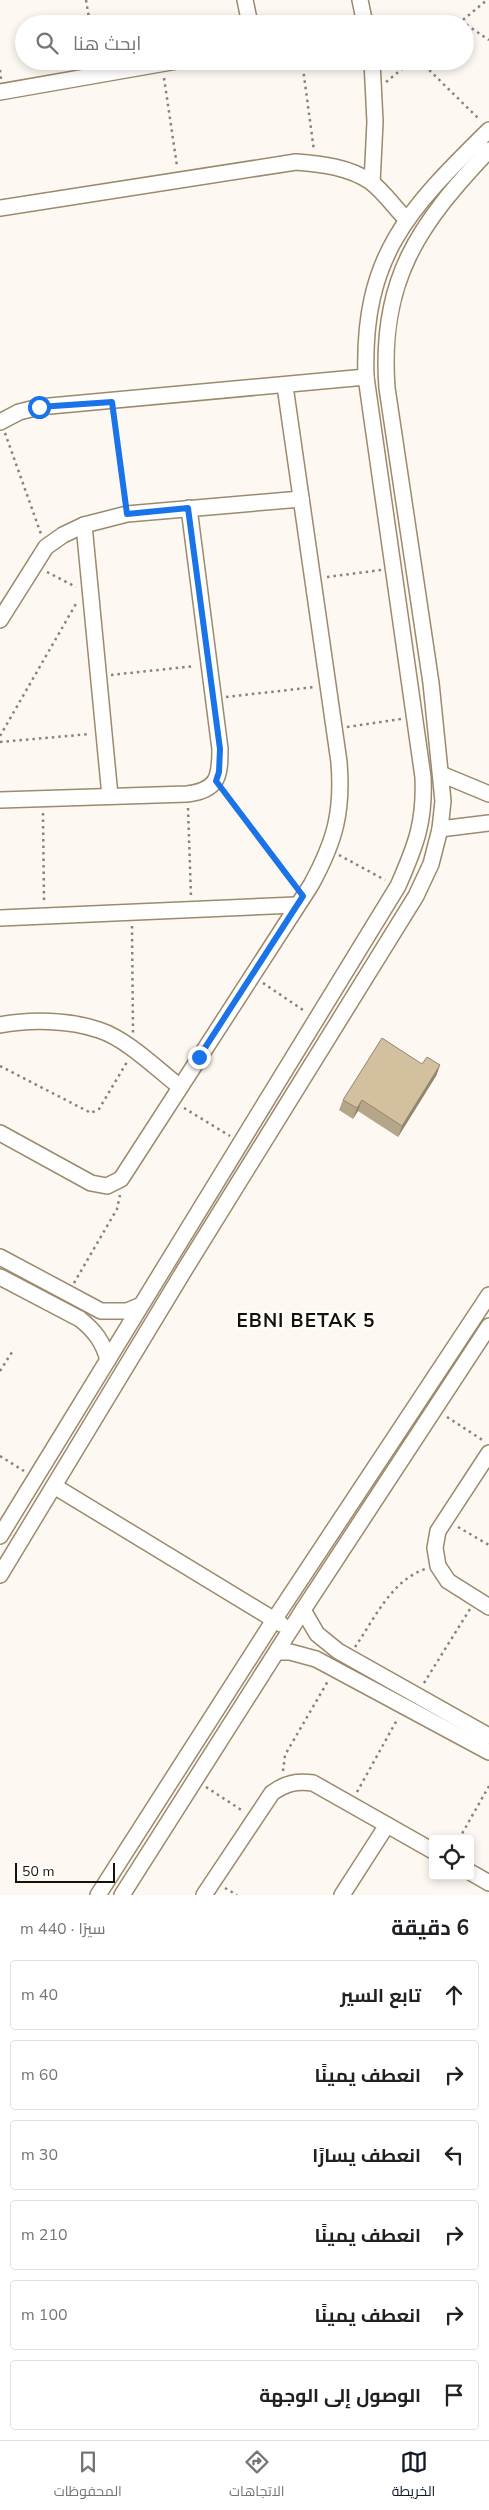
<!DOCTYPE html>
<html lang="ar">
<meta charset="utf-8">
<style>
:root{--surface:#fff;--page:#f2f2f2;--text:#202124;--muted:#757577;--line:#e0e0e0;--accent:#111827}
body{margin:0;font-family:"Nunito Sans",Cairo,sans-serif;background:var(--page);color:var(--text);direction:rtl}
.controls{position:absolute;right:15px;bottom:15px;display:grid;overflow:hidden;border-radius:5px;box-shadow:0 2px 8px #0003}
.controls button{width:45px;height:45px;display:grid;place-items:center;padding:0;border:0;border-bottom:1px solid var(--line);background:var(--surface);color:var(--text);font:25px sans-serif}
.scale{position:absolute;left:15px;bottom:12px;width:100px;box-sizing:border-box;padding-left:5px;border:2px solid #181206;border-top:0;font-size:14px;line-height:18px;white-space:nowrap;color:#181206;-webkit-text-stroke:4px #fff;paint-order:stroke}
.stop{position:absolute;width:15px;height:15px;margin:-11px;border:4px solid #1a73e8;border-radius:50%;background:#fff}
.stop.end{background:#1a73e8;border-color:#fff;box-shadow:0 1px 5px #0008}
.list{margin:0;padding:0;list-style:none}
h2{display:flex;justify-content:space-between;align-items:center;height:65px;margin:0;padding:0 20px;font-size:21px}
h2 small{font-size:16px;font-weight:400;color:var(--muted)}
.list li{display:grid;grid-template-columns:32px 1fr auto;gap:15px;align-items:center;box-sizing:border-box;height:70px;margin:0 10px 10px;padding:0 10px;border:1px solid var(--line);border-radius:5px}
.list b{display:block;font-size:19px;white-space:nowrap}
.list em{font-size:16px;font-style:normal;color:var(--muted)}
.icon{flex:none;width:28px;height:28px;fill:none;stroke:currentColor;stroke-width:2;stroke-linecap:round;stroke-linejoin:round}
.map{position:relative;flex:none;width:489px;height:1895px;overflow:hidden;direction:ltr}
.search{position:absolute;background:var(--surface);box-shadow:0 2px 8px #0003;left:15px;right:15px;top:15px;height:55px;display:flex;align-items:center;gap:12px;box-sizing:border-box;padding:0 18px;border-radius:28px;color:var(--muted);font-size:19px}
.sheet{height:545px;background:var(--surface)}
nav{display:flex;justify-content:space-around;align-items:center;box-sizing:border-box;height:70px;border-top:1px solid var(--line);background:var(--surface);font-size:14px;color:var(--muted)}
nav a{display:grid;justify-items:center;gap:2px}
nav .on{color:var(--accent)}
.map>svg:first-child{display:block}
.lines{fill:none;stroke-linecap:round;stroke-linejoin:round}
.minor-casing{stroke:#9b8a6b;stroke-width:18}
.path{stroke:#88837a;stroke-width:2.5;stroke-dasharray:2.5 4;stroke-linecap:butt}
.minor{stroke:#fff;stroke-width:15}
.wall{fill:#b5a589}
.shaded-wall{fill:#93866f}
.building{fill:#d2c09f;stroke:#93866f}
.route{stroke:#1a73e8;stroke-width:6}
.labels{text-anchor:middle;stroke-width:4.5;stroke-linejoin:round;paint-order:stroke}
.district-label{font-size:19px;font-weight:bold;letter-spacing:1px;fill:#181206;stroke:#fff}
</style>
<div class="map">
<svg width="489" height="1895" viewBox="0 0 489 1895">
<rect width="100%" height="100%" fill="#fdf9f2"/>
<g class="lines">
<g class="minor-casing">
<g id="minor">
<path d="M 245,0 L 250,24"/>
<path d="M 360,0 L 365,24"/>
<path d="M 0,92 L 177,61"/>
<path d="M 372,183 L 375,122 L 372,61"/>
<path d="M 0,208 L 296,162 C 322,164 349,167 371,182 C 384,192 395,208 406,219"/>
<path d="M 0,422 L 19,412 L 39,407 L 366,377"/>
<path d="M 84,525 L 110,796"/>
<path d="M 0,620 L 46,547 L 63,535 L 84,525 L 127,514 L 301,499"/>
<path d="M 441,774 L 489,794"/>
<path d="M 0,800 L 187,794 C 218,790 220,777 220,749 L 189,508"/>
<path d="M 440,829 L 489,823"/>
<path d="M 0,918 L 296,905"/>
<path d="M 0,1025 C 30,1019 70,1020 99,1030 C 127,1039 157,1069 180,1087"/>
<path d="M 0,1133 L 91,1183 L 107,1186 L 121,1179 L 311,885 C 335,841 343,812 339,762 L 285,386"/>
<path d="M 0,1257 L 101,1311 L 127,1311 L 139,1306"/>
<path d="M 0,1277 L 80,1319 C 95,1331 103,1342 108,1360"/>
<path d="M 489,1453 L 438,1531 L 435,1548 L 438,1566 L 448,1581 L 489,1607"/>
<path d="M 54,1486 L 281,1624"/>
<path d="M 0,1536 L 398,886 C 416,845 425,822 423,777 L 366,377 C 362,256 408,210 489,130"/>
<path d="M 0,1575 L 182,1274 L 416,896 L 431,864 L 440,829 L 443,801 L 431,683 L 387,388 C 379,281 418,225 489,150"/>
<path d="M 303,1610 L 317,1634 L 338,1651 L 489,1736"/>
<path d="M 277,1652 L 290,1652 L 316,1659 L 489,1752"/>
<path d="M 470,1872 L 489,1883"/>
<path d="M 98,1895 L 274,1620 L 489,1295"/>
<path d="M 122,1895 L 303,1610 L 489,1326"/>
<path d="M 204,1895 L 272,1793 C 286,1783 296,1781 313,1783 L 433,1851"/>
<path d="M 342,1895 L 387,1825"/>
</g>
</g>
<g class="path">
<path d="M 86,0 L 90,24"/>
<path d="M 461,21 L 489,40"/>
<path d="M 458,24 L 487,0"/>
<path d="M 302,61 L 314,151"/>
<path d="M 420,61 L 480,120"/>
<path d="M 0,70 L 1,79"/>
<path d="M 164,78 L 177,166"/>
<path d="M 386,82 L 412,61"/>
<path d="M 114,414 L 126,501"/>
<path d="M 5,433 L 41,534"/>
<path d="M 47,572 L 76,587"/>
<path d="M 327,577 L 381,570"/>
<path d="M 111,675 L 195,666"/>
<path d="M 226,697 L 315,687"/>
<path d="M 347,727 L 401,719"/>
<path d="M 0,736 L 77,602"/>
<path d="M 0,742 L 90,734"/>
<path d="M 224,792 L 295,885"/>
<path d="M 188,808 L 191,897"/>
<path d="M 43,813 L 44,902"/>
<path d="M 339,855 L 385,880"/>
<path d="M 132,926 L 133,1033"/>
<path d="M 263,983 L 306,1012"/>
<path d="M 0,1066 L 91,1113 L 99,1109 L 127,1062"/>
<path d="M 184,1108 L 230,1136"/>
<path d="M 74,1283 L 117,1209 L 120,1195"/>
<path d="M 0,1371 L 14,1349"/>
<path d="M 447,1417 L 484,1441"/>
<path d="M 0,1456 L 24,1471"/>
<path d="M 458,1527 L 489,1545"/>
<path d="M 355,1647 C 375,1618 391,1581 425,1569"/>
<path d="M 424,1683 L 470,1609"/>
<path d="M 283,1771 L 285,1755 L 328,1681"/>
<path d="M 206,1787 L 243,1811"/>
<path d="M 357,1792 L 398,1718"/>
<path d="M 459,1839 L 489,1786"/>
<path d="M 225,1888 L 237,1895"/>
</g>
<use href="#minor" class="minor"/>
</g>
<path class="wall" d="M 440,1065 L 436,1076 L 398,1137 L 358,1111 L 353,1119 L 339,1110 L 343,1100 Z"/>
<g class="shaded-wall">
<path d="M 440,1065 L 436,1076 L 398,1137 L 402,1126 Z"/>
<path d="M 362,1100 L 358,1111 L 353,1119 L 357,1108 Z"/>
</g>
<path class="building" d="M 382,1038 L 422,1064 L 427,1057 L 440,1065 L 402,1126 L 362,1100 L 357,1108 L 343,1100 Z"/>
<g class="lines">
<path class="route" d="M 39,407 L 112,402 L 127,514 L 188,508 L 220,749 L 219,772 L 216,781 L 303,896 L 199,1057"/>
</g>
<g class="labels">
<g class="district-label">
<text x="306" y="1327">EBNI BETAK 5</text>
</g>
</g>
</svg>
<div class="controls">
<button><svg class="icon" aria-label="locate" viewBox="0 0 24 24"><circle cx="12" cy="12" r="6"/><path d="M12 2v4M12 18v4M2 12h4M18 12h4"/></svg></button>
</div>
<div class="scale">50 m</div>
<div class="stop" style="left:39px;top:407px"></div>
<div class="stop end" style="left:199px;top:1057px"></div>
<div class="search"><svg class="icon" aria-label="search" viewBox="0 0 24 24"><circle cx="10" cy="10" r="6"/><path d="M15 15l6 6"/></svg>ابحث هنا</div>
</div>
<section class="sheet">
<h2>6 دقيقة<small>سيرًا · 440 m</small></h2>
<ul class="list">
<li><svg class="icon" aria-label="ahead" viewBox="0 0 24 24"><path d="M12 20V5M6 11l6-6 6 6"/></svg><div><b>تابع السير</b></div><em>40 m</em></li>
<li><svg class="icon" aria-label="right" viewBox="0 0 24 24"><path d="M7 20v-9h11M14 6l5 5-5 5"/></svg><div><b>انعطف يمينًا</b></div><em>60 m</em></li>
<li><svg class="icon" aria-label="left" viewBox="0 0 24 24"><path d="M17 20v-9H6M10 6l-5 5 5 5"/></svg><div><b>انعطف يسارًا</b></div><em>30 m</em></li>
<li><svg class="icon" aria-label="right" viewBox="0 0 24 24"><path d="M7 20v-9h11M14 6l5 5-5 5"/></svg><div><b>انعطف يمينًا</b></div><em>210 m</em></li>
<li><svg class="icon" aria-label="right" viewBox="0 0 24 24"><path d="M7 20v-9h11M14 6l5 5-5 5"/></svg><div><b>انعطف يمينًا</b></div><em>100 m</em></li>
<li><svg class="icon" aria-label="arrive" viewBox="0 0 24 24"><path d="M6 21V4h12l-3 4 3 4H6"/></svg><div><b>الوصول إلى الوجهة</b></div></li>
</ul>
</section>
<nav>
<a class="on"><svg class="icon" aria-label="map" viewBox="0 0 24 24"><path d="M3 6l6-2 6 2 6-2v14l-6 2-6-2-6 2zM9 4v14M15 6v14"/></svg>الخريطة</a>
<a><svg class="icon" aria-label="directions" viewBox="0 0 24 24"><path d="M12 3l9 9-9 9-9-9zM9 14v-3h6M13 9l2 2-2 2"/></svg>الاتجاهات</a>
<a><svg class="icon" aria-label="saved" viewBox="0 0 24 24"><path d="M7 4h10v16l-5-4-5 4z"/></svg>المحفوظات</a>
</nav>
